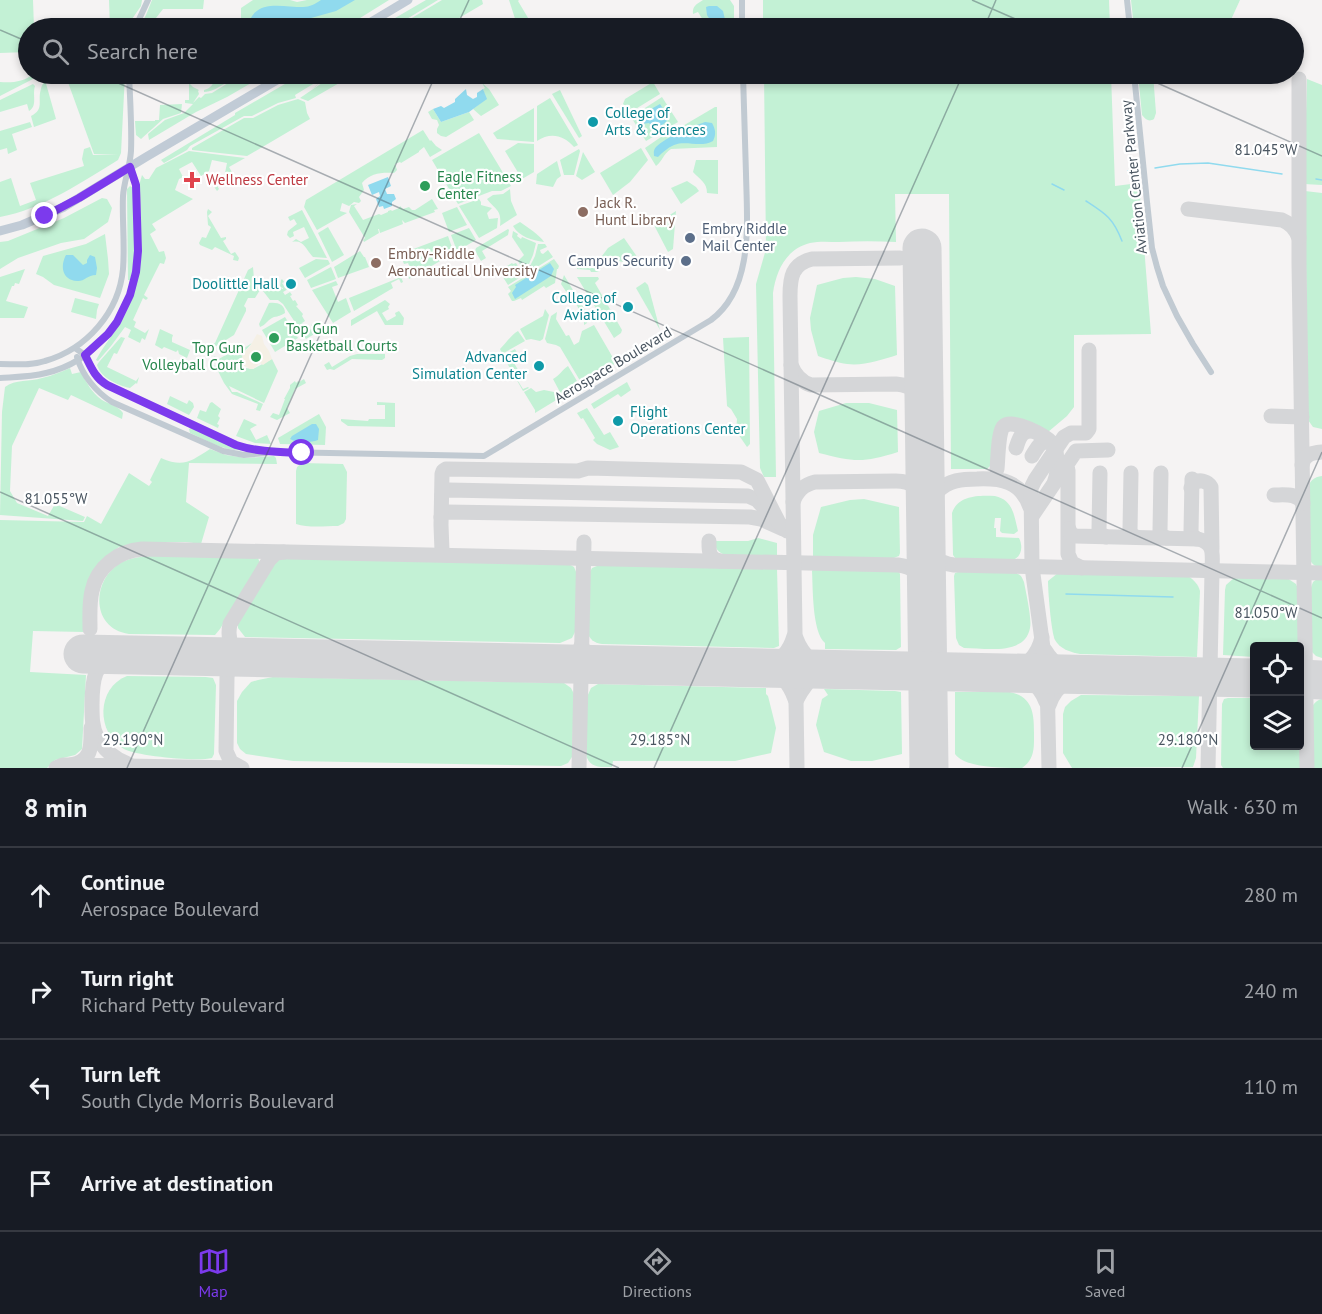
<!DOCTYPE html>
<meta charset="utf-8">
<style>
:root{--surface:#171b24;--page:#20242c;--text:#f1f3f6;--muted:#9ea1a6;--line:#363941;--accent:#7c3aed}
body{margin:0;font-family:"PT Sans",sans-serif;background:var(--page);color:var(--text)}
.controls{position:absolute;right:18px;bottom:18px;display:grid;overflow:hidden;border-radius:6px;box-shadow:0 3px 9px #0003}
.controls button{width:54px;height:54px;display:grid;place-items:center;padding:0;border:0;border-bottom:2px solid var(--line);background:var(--surface);color:var(--text);font:30px sans-serif}
.stop{position:absolute;width:18px;height:18px;margin:-14px;border:4px solid #7c3aed;border-radius:50%;background:#fff}
.stop.end{background:#7c3aed;border-color:#fff;box-shadow:0 2px 6px #0008}
.list{margin:0;padding:0;list-style:none}
h2{display:flex;justify-content:space-between;align-items:center;height:78px;margin:0;padding:0 24px;font-size:26px}
h2 small{font-size:20px;font-weight:400;color:var(--muted)}
.list li{display:grid;grid-template-columns:39px 1fr auto;gap:18px;align-items:center;box-sizing:border-box;height:96px;padding:0 24px;border-top:2px solid var(--line)}
.list b{display:block;font-size:22px;white-space:nowrap}
.list p{margin:0;font-size:20px;white-space:nowrap;color:var(--muted)}
.list em{font-size:20px;font-style:normal;color:var(--muted)}
.icon{flex:none;width:33px;height:33px;fill:none;stroke:currentColor;stroke-width:2;stroke-linecap:round;stroke-linejoin:round}
.map{position:relative;flex:none;width:1322px;height:768px;overflow:hidden}
.search{position:absolute;background:var(--surface);box-shadow:0 3px 9px #0003;left:18px;right:18px;top:18px;height:66px;display:flex;align-items:center;gap:15px;box-sizing:border-box;padding:0 21px;border-radius:33px;color:var(--muted);font-size:22px}
.sheet{height:462px;background:var(--surface)}
nav{display:flex;justify-content:space-around;align-items:center;box-sizing:border-box;height:84px;border-top:2px solid var(--line);background:var(--surface);font-size:16px;color:var(--muted)}
nav a{display:grid;justify-items:center;gap:3px}
nav .on{color:var(--accent)}
.map>svg:first-child{display:block}
.green{fill:#c3f1d5}
.sand{fill:#f5f0e5}
.water{fill:#90daee}
.lines{fill:none;stroke-linecap:round;stroke-linejoin:round}
.stream{stroke:#90daee;stroke-width:1.5}
.taxiway{stroke:#d5d6d8;stroke-width:15}
.runway{stroke:#d5d6d8;stroke-width:39}
.street{stroke:#c1cad2;stroke-width:6}
.secondary{stroke:#c1cbd6;stroke-width:9}
.route{stroke:#7c3aed;stroke-width:8}
.ticks{fill:none;stroke:#4a5661;stroke-width:1.5;stroke-opacity:0.45}
.culture-dot{fill:#0f9aa8;stroke:#fff;stroke-width:2}
.health-dot{fill:#e0444e;stroke:#fff;stroke-width:2}
.leisure-dot{fill:#2e9e5b;stroke:#fff;stroke-width:2}
.education-dot{fill:#8d6e63;stroke:#fff;stroke-width:2}
.service-dot{fill:#5c6f8a;stroke:#fff;stroke-width:2}
.labels{text-anchor:middle;stroke-width:4.5;stroke-linejoin:round;paint-order:stroke}
.culture-label{font-size:15px;fill:#0d838f;stroke:#fff;text-anchor:end}
.leisure-label{font-size:15px;fill:#27864d;stroke:#fff;text-anchor:start}
.street-label{font-size:15px;fill:#4a5661;stroke:#fff}
.health-label{font-size:15px;fill:#be3a42;stroke:#fff;text-anchor:start}
.education-label{font-size:15px;fill:#785e54;stroke:#fff;text-anchor:start}
.service-label{font-size:15px;fill:#4e5e75;stroke:#fff;text-anchor:start}
.ticks-label{font-size:15px;text-anchor:middle;fill:#4a5661;stroke:#fff;stroke-width:4.5;stroke-linejoin:round;paint-order:stroke}
</style>
<div class="map">
<svg width="1322" height="768" viewBox="0 0 1322 768">
<rect width="100%" height="100%" fill="#f5f3f3"/>
<g class="green">
<path d="M 0,0 L 33,0 L 34,28 L 28,28 L 28,52 L 0,53 Z"/>
<path d="M 109,0 L 142,0 L 141,6 L 132,19 L 134,19 L 131,28 L 110,28 Z"/>
<path d="M 152,0 L 204,0 L 203,9 L 163,9 L 156,18 L 155,28 L 139,28 L 146,15 Z"/>
<path d="M 253,0 L 290,0 L 297,2 L 307,0 L 389,0 L 344,28 L 246,28 L 241,25 L 241,8 Z"/>
<path d="M 426,0 L 438,0 L 392,28 L 378,28 Z"/>
<path d="M 442,0 L 482,0 L 483,4 L 442,28 L 395,28 Z"/>
<path d="M 509,0 L 519,0 L 518,1 L 534,28 L 518,28 Z"/>
<path d="M 703,0 L 730,0 L 734,6 L 734,28 L 708,28 L 698,12 L 693,14 C 692,6 697,4 703,0 Z"/>
<path d="M 763,0 L 1109,0 L 1110,28 L 763,28 Z"/>
<path d="M 1131,0 L 1240,0 L 1229,24 L 1240,28 L 1134,28 Z"/>
<path d="M 33,74 L 40,74 L 31,80 L 0,96 L 0,82 C 12,83 24,82 33,74 Z"/>
<path d="M 65,74 L 125,74 L 121,153 L 118,160 C 82,182 43,209 0,217 L 0,182 L 11,178 L 20,206 L 36,200 L 30,183 L 84,166 L 82,159 L 84,149 L 90,147 L 93,155 L 118,154 L 94,154 Z"/>
<path d="M 211,74 L 246,74 C 231,76 218,92 204,92 L 204,90 C 212,88 217,81 211,74 Z"/>
<path d="M 253,74 L 267,74 L 227,97 L 196,112 L 149,140 L 148,134 L 165,120 L 184,113 L 193,104 L 185,103 L 185,100 L 189,100 L 189,83 L 193,87 L 199,90 L 198,91 L 199,94 L 193,103 L 199,97 L 201,98 L 205,94 L 212,93 L 236,78 Z"/>
<path d="M 302,74 L 325,74 C 322,81 318,85 311,90 L 318,84 L 318,81 L 295,95 L 296,98 L 278,103 L 252,116 L 244,116 L 190,146 L 187,150 L 164,163 L 161,160 L 235,115 L 235,113 Z"/>
<path d="M 327,74 L 355,74 L 308,101 L 300,98 L 322,83 Z"/>
<path d="M 764,74 L 1111,74 L 1115,186 L 1139,183 L 1151,334 L 1074,335 L 1074,407 L 1067,416 L 1048,432 C 1033,425 1006,408 996,429 L 992,464 L 987,469 L 951,469 L 949,194 L 895,194 L 896,242 C 877,241 858,241 839,242 C 830,242 819,241 810,243 C 786,249 776,271 773,293 L 776,477 L 764,477 L 760,468 L 756,284 L 766,249 Z"/>
<path d="M 1138,74 L 1153,74 L 1156,113 L 1154,119 C 1149,122 1146,120 1142,115 Z"/>
<path d="M 1307,79 L 1322,85 L 1322,185 L 1304,184 Z"/>
<path d="M 45,80 L 56,119 L 34,127 L 31,116 C 45,109 37,101 41,89 C 41,86 44,83 45,80 Z"/>
<path d="M 653,82 L 660,94 L 629,113 L 623,104 L 625,99 Z"/>
<path d="M 482,83 L 489,89 L 499,105 L 481,116 L 473,109 L 486,99 L 483,89 L 485,88 Z"/>
<path d="M 33,84 L 35,86 C 32,95 38,106 29,111 L 27,104 L 0,112 L 0,100 Z"/>
<path d="M 560,90 L 582,136 L 579,138 L 552,94 Z"/>
<path d="M 662,97 L 678,122 L 646,141 L 631,117 Z"/>
<path d="M 550,98 L 578,145 L 574,147 C 564,135 550,132 537,141 L 537,106 Z"/>
<path d="M 298,99 L 305,102 L 307,113 L 310,119 L 247,156 L 192,150 L 192,148 L 244,118 L 253,118 L 278,105 Z"/>
<path d="M 182,104 L 181,113 L 163,119 L 141,139 L 136,135 L 135,121 L 155,121 L 155,120 L 159,120 L 160,105 Z"/>
<path d="M 715,107 L 717,107 L 717,147 L 671,149 C 663,154 662,162 656,166 L 645,148 L 677,126 L 681,127 Z"/>
<path d="M 534,108 L 534,142 L 497,139 L 493,133 Z"/>
<path d="M 433,109 L 441,122 L 469,112 L 474,120 L 446,137 L 441,136 L 437,133 L 437,129 L 439,125 L 437,120 L 432,119 L 428,112 Z"/>
<path d="M 30,122 L 32,127 L 12,134 L 17,150 L 8,154 L 7,148 L 0,150 L 0,131 Z"/>
<path d="M 423,130 L 430,141 L 431,140 L 436,146 L 442,150 L 430,157 L 424,147 L 419,151 L 419,152 L 401,163 L 400,162 L 395,164 L 397,170 L 394,173 C 383,172 370,173 362,183 L 364,190 L 359,197 L 361,201 L 359,203 L 354,202 L 349,206 L 342,203 L 340,211 L 347,213 L 317,230 L 304,207 L 306,200 Z"/>
<path d="M 479,133 L 511,186 L 501,191 L 492,191 L 458,204 L 432,160 Z"/>
<path d="M 518,143 L 534,144 L 534,172 L 522,179 L 505,151 Z"/>
<path d="M 641,148 L 648,160 L 630,182 L 613,195 L 600,173 Z"/>
<path d="M 579,149 L 580,151 L 574,175 L 564,175 L 560,160 Z"/>
<path d="M 189,151 L 245,158 L 229,167 L 233,174 L 230,182 L 229,183 L 226,178 L 216,184 L 219,189 L 217,191 L 213,185 L 224,178 L 227,163 L 212,160 L 209,171 L 201,176 L 192,162 L 179,169 L 183,177 L 179,179 L 175,190 L 193,199 L 152,224 L 156,230 L 150,234 L 159,252 L 164,251 L 166,258 L 164,264 L 160,263 L 144,295 L 148,298 L 146,300 L 143,298 L 133,320 L 136,322 L 134,327 L 145,333 L 149,329 L 145,340 L 142,338 L 140,343 L 128,337 L 131,330 L 125,327 L 111,346 L 98,361 L 96,360 C 105,343 119,328 127,310 C 146,270 140,224 140,182 L 142,175 L 145,179 L 149,179 L 156,168 Z"/>
<path d="M 583,152 L 595,172 L 582,180 L 576,176 Z"/>
<path d="M 696,160 L 718,160 L 718,194 L 707,193 C 707,182 700,180 693,172 Z"/>
<path d="M 557,161 L 561,176 L 557,179 L 553,187 L 536,184 L 537,174 Z"/>
<path d="M 687,181 L 696,187 L 699,191 L 681,204 L 671,188 Z"/>
<path d="M 130,186 L 133,188 C 133,216 138,254 130,280 L 128,280 L 127,189 Z"/>
<path d="M 510,189 L 511,201 L 517,215 L 500,226 C 502,209 495,210 487,199 L 493,195 L 503,194 Z"/>
<path d="M 1305,191 L 1322,193 L 1322,429 L 1313,427 L 1308,420 L 1308,409 Z"/>
<path d="M 102,198 L 107,199 L 112,208 L 108,222 L 84,239 L 61,243 L 18,258 L 0,269 L 0,242 L 8,241 L 64,218 Z"/>
<path d="M 432,199 L 438,209 L 434,210 L 435,212 L 405,223 L 402,220 L 403,224 L 380,233 L 379,229 L 378,229 L 379,233 L 364,242 L 363,240 L 365,238 L 349,212 L 351,205 L 357,204 L 354,206 L 363,220 L 379,214 L 381,215 L 388,212 L 388,211 L 391,210 L 392,211 L 399,208 L 400,206 L 403,209 L 409,207 L 412,210 L 415,210 Z"/>
<path d="M 479,199 L 481,202 L 481,205 L 492,208 L 487,213 L 489,219 L 498,218 L 497,228 L 479,238 L 459,206 Z"/>
<path d="M 457,207 L 467,225 L 449,232 L 442,213 Z"/>
<path d="M 208,209 L 212,212 L 208,216 L 221,238 L 226,237 L 226,239 L 223,241 L 231,254 L 235,252 L 239,258 L 238,261 L 233,260 L 234,256 L 215,247 L 212,250 L 200,245 L 199,243 L 202,237 L 206,238 L 211,227 L 208,225 L 207,212 Z"/>
<path d="M 302,210 L 327,258 L 313,257 C 306,250 304,239 292,242 L 296,239 L 301,242 L 309,238 L 304,227 L 293,232 L 294,236 L 290,238 L 287,235 L 288,231 L 297,224 L 294,219 L 290,221 L 288,217 Z"/>
<path d="M 676,211 L 673,249 L 668,252 L 654,225 Z"/>
<path d="M 520,222 C 527,227 540,235 544,242 C 532,240 519,237 513,226 Z"/>
<path d="M 328,227 L 344,255 L 332,262 L 318,233 Z"/>
<path d="M 469,228 L 476,240 L 457,251 L 451,235 Z"/>
<path d="M 508,229 L 509,230 L 508,235 L 482,251 L 486,258 L 481,261 L 475,251 L 476,248 Z"/>
<path d="M 513,231 L 518,234 L 517,236 L 521,239 L 522,237 L 536,243 L 533,255 L 525,273 L 518,261 L 524,255 L 512,237 Z"/>
<path d="M 105,234 L 108,259 L 109,274 L 100,298 L 54,285 L 43,277 L 36,274 L 43,256 L 86,244 Z"/>
<path d="M 448,236 L 454,253 L 409,279 L 407,272 L 411,270 L 408,263 L 404,264 L 400,254 Z"/>
<path d="M 624,238 L 640,261 L 624,262 L 611,260 L 610,258 L 606,261 L 598,272 L 591,272 L 590,270 L 577,269 L 577,267 L 592,257 L 602,256 L 608,248 Z"/>
<path d="M 538,244 L 545,244 L 547,247 L 540,250 L 541,253 L 543,254 L 548,250 L 553,257 L 526,274 L 535,256 Z"/>
<path d="M 360,251 L 364,257 L 365,257 L 369,267 L 338,278 L 334,267 Z"/>
<path d="M 316,259 L 328,260 L 330,264 L 305,278 L 299,268 Z"/>
<path d="M 554,259 L 559,266 L 558,269 L 557,269 L 555,283 L 546,288 L 544,286 L 522,300 L 521,298 L 514,301 L 512,301 L 508,294 L 511,291 L 508,287 Z"/>
<path d="M 512,263 L 513,264 L 516,263 L 524,275 L 508,285 L 499,271 Z"/>
<path d="M 253,267 L 254,279 L 260,290 L 255,298 L 248,298 L 244,306 L 246,308 L 246,311 L 234,335 L 213,348 L 211,345 L 215,343 L 248,270 Z"/>
<path d="M 331,267 L 336,279 L 311,288 L 307,280 Z"/>
<path d="M 25,269 L 19,284 L 15,283 L 14,286 L 12,286 L 6,301 L 28,307 L 24,318 L 0,318 L 0,277 Z"/>
<path d="M 564,275 L 589,317 L 586,319 L 587,323 L 584,325 L 584,319 L 570,292 L 567,293 L 561,284 Z"/>
<path d="M 401,277 L 403,282 L 401,283 L 399,279 L 391,283 L 393,288 L 354,311 L 349,298 Z"/>
<path d="M 577,277 L 598,277 L 599,279 L 595,283 L 622,330 L 621,333 L 614,338 Z"/>
<path d="M 856,277 L 875,279 L 895,286 L 897,355 C 881,360 864,366 847,364 C 838,363 827,359 818,356 L 811,330 L 810,318 L 817,285 L 843,278 Z"/>
<path d="M 282,279 L 284,282 L 282,283 L 285,288 L 288,287 L 288,289 L 283,292 L 285,295 L 290,292 L 292,295 L 290,296 L 293,301 L 295,300 L 298,305 L 296,306 L 303,314 L 302,316 L 305,321 L 302,323 L 308,331 L 313,328 L 311,325 L 320,321 L 316,333 L 306,339 L 283,304 L 278,300 L 270,300 L 263,291 L 272,285 L 283,289 L 283,288 L 280,287 L 281,280 Z"/>
<path d="M 336,281 L 338,285 L 332,287 L 338,302 L 346,298 L 351,312 L 333,323 L 312,290 Z"/>
<path d="M 645,282 L 648,285 L 660,330 L 636,288 Z"/>
<path d="M 75,298 L 99,304 L 97,310 L 96,319 L 71,312 Z"/>
<path d="M 385,300 L 390,304 L 388,307 L 389,309 L 382,313 L 387,321 L 396,316 L 395,313 L 399,311 L 404,318 L 403,325 L 385,325 L 377,311 L 351,326 L 351,320 Z"/>
<path d="M 269,303 C 277,302 285,304 285,313 C 280,316 279,316 274,317 C 268,319 266,325 260,327 L 259,324 Z"/>
<path d="M 545,309 L 549,315 L 543,339 L 540,341 L 531,339 L 526,340 L 520,329 L 543,316 Z"/>
<path d="M 557,312 L 556,319 L 566,336 L 569,335 L 574,345 L 579,342 L 582,331 L 594,325 L 616,363 L 582,384 L 560,347 L 556,345 L 547,343 L 545,339 L 551,316 Z"/>
<path d="M 285,317 L 298,338 L 275,352 L 262,330 Z"/>
<path d="M 160,329 L 173,335 L 172,338 L 172,342 L 190,350 L 187,358 L 179,354 L 178,350 L 176,352 L 164,347 L 162,349 L 155,345 Z"/>
<path d="M 518,331 L 525,341 L 502,354 L 500,349 C 506,343 511,335 518,331 Z"/>
<path d="M 121,337 L 125,338 L 117,354 L 114,353 L 107,367 L 136,381 L 139,377 L 137,384 L 136,383 L 130,388 C 117,385 101,378 97,365 L 99,362 Z"/>
<path d="M 749,337 L 750,444 L 747,447 L 736,431 L 737,419 L 731,409 L 727,406 L 723,338 Z"/>
<path d="M 252,343 L 243,353 L 242,361 L 238,367 L 253,369 L 272,359 L 278,371 L 264,403 L 229,386 L 232,392 L 237,392 L 263,404 L 260,411 L 256,410 L 258,404 L 232,394 L 224,383 L 216,367 L 212,369 L 209,365 L 217,366 L 218,361 L 211,359 L 215,356 L 217,360 L 240,347 L 241,350 Z"/>
<path d="M 515,349 L 519,357 L 517,358 L 518,360 L 514,363 L 523,378 L 518,381 L 523,389 L 528,387 L 529,388 L 523,391 L 503,356 Z"/>
<path d="M 357,354 L 385,354 L 385,358 L 382,360 L 352,359 L 334,370 L 330,369 L 327,370 L 324,365 L 329,362 L 332,367 L 350,356 Z"/>
<path d="M 568,366 L 580,386 L 562,396 L 553,379 C 560,375 561,371 568,366 Z"/>
<path d="M 70,368 L 72,374 L 81,372 C 87,383 91,392 102,400 C 109,404 118,406 123,413 L 122,419 L 71,395 L 68,400 L 39,388 L 12,446 L 10,491 L 17,503 L 48,516 L 55,504 L 85,517 L 83,521 L 0,515 L 2,412 L 5,387 C 15,379 30,382 42,378 C 51,376 61,372 70,368 Z"/>
<path d="M 304,379 L 306,383 L 295,389 L 287,408 L 290,413 L 277,420 L 270,417 L 273,413 L 279,415 L 285,399 L 284,399 L 290,388 L 290,385 L 295,381 L 296,383 L 298,381 L 299,382 Z"/>
<path d="M 627,382 L 631,390 L 621,397 L 618,394 L 594,409 L 591,404 Z"/>
<path d="M 531,388 L 536,392 L 544,390 L 554,392 L 558,399 L 535,413 L 535,410 L 524,392 Z"/>
<path d="M 170,396 L 187,404 L 189,400 L 193,403 L 194,407 L 189,415 L 167,404 Z"/>
<path d="M 212,402 L 221,409 L 218,416 L 220,418 L 217,424 L 219,425 L 218,428 L 197,418 L 200,410 L 206,412 L 210,403 Z"/>
<path d="M 377,402 L 395,403 L 395,427 L 348,426 L 341,421 L 341,419 L 368,421 L 369,419 L 385,419 L 385,405 L 377,405 Z"/>
<path d="M 846,403 L 869,403 L 897,410 L 898,452 C 863,463 854,462 819,453 L 814,432 L 819,411 Z"/>
<path d="M 587,408 L 604,435 L 610,432 L 619,447 L 610,450 L 597,444 L 593,440 L 595,438 L 583,418 L 581,419 L 577,413 Z"/>
<path d="M 319,414 L 326,427 L 325,445 L 280,444 L 278,438 Z"/>
<path d="M 244,419 L 257,425 L 250,429 L 256,440 L 267,435 L 271,444 L 255,443 L 236,436 Z"/>
<path d="M 192,427 L 242,450 L 243,450 C 225,452 206,440 190,433 L 189,429 Z"/>
<path d="M 210,449 L 226,455 L 246,458 L 274,456 L 276,458 L 277,464 L 189,463 L 186,502 L 209,517 L 201,544 L 186,542 L 147,542 L 119,547 L 102,560 L 91,577 L 84,597 L 85,632 L 33,631 L 30,672 L 86,675 L 82,749 L 75,755 L 55,760 L 47,768 L 0,768 L 0,520 L 84,522 L 87,516 L 101,524 L 129,473 L 149,486 L 152,482 L 150,480 L 161,458 C 184,468 191,461 210,449 Z"/>
<path d="M 302,463 L 343,464 L 347,472 L 346,519 L 344,523 L 338,526 C 325,526 308,528 296,524 L 296,471 L 297,467 Z"/>
<path d="M 1322,476 L 1322,567 C 1315,567 1311,564 1309,557 L 1307,490 C 1309,481 1314,477 1322,476 Z"/>
<path d="M 995,496 C 1013,500 1014,515 1018,531 L 1014,534 L 1002,533 L 1000,531 L 1001,518 L 995,518 L 994,528 L 996,528 L 996,537 L 1019,538 C 1024,548 1021,560 1008,561 L 960,560 L 956,559 L 953,555 L 952,513 C 958,495 979,495 995,496 Z"/>
<path d="M 864,499 L 899,507 L 900,553 L 899,556 L 891,559 L 813,557 L 813,535 L 821,507 L 850,500 Z"/>
<path d="M 758,538 L 777,543 L 777,555 L 770,556 C 760,556 728,558 721,553 C 716,550 715,546 715,541 L 748,541 Z"/>
<path d="M 172,555 L 254,557 L 258,558 L 260,563 L 220,629 L 215,635 L 129,634 C 91,629 91,581 120,563 C 135,555 155,556 172,555 Z"/>
<path d="M 281,557 L 567,563 L 574,567 L 577,574 L 576,630 L 572,638 L 560,643 L 245,637 L 238,628 L 238,620 L 273,563 L 277,559 Z"/>
<path d="M 602,564 L 770,567 L 777,568 L 779,646 L 774,648 L 602,644 C 594,643 589,639 587,631 L 588,576 L 592,568 Z"/>
<path d="M 814,568 L 893,569 L 899,572 L 900,574 L 901,647 L 896,650 L 825,649 L 825,643 C 812,632 813,588 812,571 Z"/>
<path d="M 961,571 C 973,571 1008,569 1018,574 C 1022,576 1022,578 1024,582 C 1026,593 1032,619 1030,628 C 1025,656 985,648 964,648 L 959,645 L 956,638 L 954,576 L 955,573 Z"/>
<path d="M 1070,572 L 1188,576 C 1194,580 1198,584 1200,591 L 1197,657 L 1080,654 C 1070,652 1060,649 1055,640 C 1051,632 1048,591 1048,581 L 1058,573 Z"/>
<path d="M 1235,577 L 1287,578 L 1296,584 L 1298,589 L 1300,644 L 1300,648 L 1300,646 L 1254,646 L 1254,657 L 1223,655 L 1225,590 L 1226,585 Z"/>
<path d="M 1317,579 L 1322,579 L 1322,658 L 1316,656 L 1310,650 L 1309,593 L 1313,582 Z"/>
<path d="M 127,676 L 206,677 L 213,678 L 216,685 L 214,754 L 212,758 C 197,762 137,756 124,749 C 96,733 96,688 127,676 Z"/>
<path d="M 273,677 L 564,683 L 571,688 L 574,694 L 572,757 L 568,763 L 561,766 L 293,761 L 246,754 L 240,749 L 237,743 L 237,701 L 242,692 L 251,682 L 258,680 Z"/>
<path d="M 598,684 L 766,688 L 766,694 L 768,696 L 776,728 L 771,753 L 735,761 L 613,761 L 612,767 C 599,767 590,768 586,755 L 587,697 L 591,688 Z"/>
<path d="M 824,689 L 895,691 L 901,692 L 902,754 L 872,761 L 851,761 L 824,752 L 816,725 L 822,699 L 828,695 Z"/>
<path d="M 955,692 L 1010,692 C 1033,697 1034,714 1034,733 C 1034,748 1035,759 1022,768 C 1002,768 965,768 955,754 Z"/>
<path d="M 1081,695 L 1199,696 L 1196,758 L 1193,767 L 1072,768 L 1063,753 L 1063,714 L 1065,707 L 1071,701 Z"/>
<path d="M 1228,698 L 1254,698 L 1254,746 L 1300,746 L 1300,707 L 1300,768 L 1223,768 L 1221,765 L 1222,704 L 1224,699 Z"/>
<path d="M 1322,699 L 1322,768 L 1312,768 L 1311,711 C 1312,705 1316,700 1322,699 Z"/>
</g>
<path class="sand" d="M 257,334 L 262,336 L 264,344 L 269,351 L 272,359 L 263,365 L 260,363 L 253,369 L 250,369 L 245,366 L 243,368 L 237,367 L 241,363 L 243,353 L 249,348 Z"/>
<g class="water">
<path d="M 321,0 L 355,0 L 336,11 L 311,18 L 277,20 L 258,22 L 255,21 L 251,18 C 260,0 284,7 303,7 C 310,7 315,4 321,0 Z"/>
<path d="M 709,6 L 717,6 L 723,11 L 727,28 L 715,28 L 707,15 L 706,7 Z"/>
<path d="M 466,89 L 467,95 L 473,99 L 477,97 L 477,93 L 483,89 L 487,99 L 469,112 L 441,122 L 433,109 L 441,106 L 444,108 L 455,102 L 455,99 Z"/>
<path d="M 660,104 L 667,115 L 668,119 C 665,124 659,128 654,128 L 649,123 L 642,124 L 639,119 L 642,114 Z"/>
<path d="M 705,122 L 712,123 C 716,130 716,135 713,141 C 701,148 686,140 674,145 C 667,148 662,153 658,157 L 654,156 C 654,152 653,151 656,147 C 666,137 692,127 705,122 Z"/>
<path d="M 388,177 L 391,186 L 385,189 L 387,194 L 394,194 L 396,199 L 392,202 L 392,206 L 384,209 L 383,206 L 379,207 L 376,199 L 380,196 L 379,192 L 372,195 L 368,185 Z"/>
<path d="M 66,255 L 73,255 L 83,265 L 87,263 L 87,260 L 90,255 L 95,257 L 97,268 L 96,275 C 87,275 84,282 77,281 C 62,280 60,266 66,255 Z"/>
<path d="M 550,263 L 554,269 L 551,276 L 515,299 L 512,293 L 516,287 L 515,285 Z"/>
<path d="M 312,424 L 316,424 L 319,429 L 318,440 C 310,443 297,443 290,439 L 292,436 Z"/>
</g>
<g class="lines">
<g class="stream">
<path d="M 840,74 L 853,80"/>
<path d="M 1155,168 L 1180,164 L 1208,163 L 1282,174"/>
<path d="M 1128,171 L 1134,171"/>
<path d="M 1316,179 L 1322,180"/>
<path d="M 1052,184 L 1064,190"/>
<path d="M 1086,201 C 1106,214 1113,218 1122,241"/>
<path d="M 1066,594 L 1173,597"/>
</g>
<g class="taxiway">
<path d="M 1299,79 L 1299,263 L 1307,768"/>
<path d="M 1188,209 L 1282,220 C 1291,224 1295,228 1299,238"/>
<path d="M 791,365 C 795,375 801,382 811,385 L 896,384 C 920,386 920,400 924,419"/>
<path d="M 1271,416 L 1302,417"/>
<path d="M 1016,448 C 1019,439 1021,430 1033,431"/>
<path d="M 1032,456 C 1040,443 1041,439 1057,445"/>
<path d="M 1302,465 C 1304,454 1312,453 1322,452"/>
<path d="M 997,469 C 998,460 998,434 1003,427 C 1012,417 1046,436 1053,444 C 1058,449 1058,473 1055,480"/>
<path d="M 1068,470 L 1068,554 L 1072,563 L 1082,568"/>
<path d="M 1100,473 L 1099,530 L 1101,534 L 1106,537"/>
<path d="M 1131,473 L 1130,530 L 1132,535 L 1136,537"/>
<path d="M 1161,473 L 1160,531 L 1162,536 L 1167,538"/>
<path d="M 1192,479 L 1191,532 L 1193,536 L 1197,539"/>
<path d="M 1191,488 L 1194,483 C 1199,479 1208,481 1211,487 L 1212,549"/>
<path d="M 442,495 L 444,491 L 448,490 L 748,496 L 757,500 L 768,512"/>
<path d="M 1274,495 C 1285,495 1297,493 1303,503"/>
<path d="M 793,502 C 797,491 803,485 815,482 L 896,481 C 913,481 919,489 926,503"/>
<path d="M 1032,516 L 1076,451 L 1108,450"/>
<path d="M 441,517 L 443,513 L 446,512 L 750,517 L 761,519 L 783,529"/>
<path d="M 926,522 C 928,510 930,500 938,491 C 949,480 962,479 977,479 C 1001,478 1021,481 1030,507"/>
<path d="M 1069,529 L 1070,533 L 1075,536 L 1198,539 C 1216,543 1212,556 1212,571 L 1208,768"/>
<path d="M 926,535 C 928,552 936,563 954,565 L 1322,573"/>
<path d="M 709,541 C 709,550 708,559 720,561"/>
<path d="M 446,555 L 442,551 L 441,525 L 442,474 L 443,471 L 446,469 L 578,471 L 588,468 L 741,472 L 757,480 L 779,523 L 787,531"/>
<path d="M 90,629 C 90,617 89,603 92,591 C 97,567 118,551 142,549 L 898,565 C 914,567 923,575 927,590"/>
<path d="M 796,638 C 803,657 815,665 834,670"/>
<path d="M 582,646 C 586,660 596,662 609,665"/>
<path d="M 1045,650 C 1054,665 1066,672 1084,673"/>
<path d="M 121,655 C 93,658 92,683 92,705 C 92,717 92,727 97,737 C 104,750 115,759 128,764"/>
<path d="M 251,658 C 234,651 226,643 230,624 L 269,560 L 276,553 L 284,552"/>
<path d="M 552,664 C 566,662 577,661 581,646"/>
<path d="M 765,668 C 780,661 789,653 794,636"/>
<path d="M 765,668 C 780,671 790,685 795,699"/>
<path d="M 1006,672 C 1025,669 1038,656 1042,637"/>
<path d="M 1000,673 C 1021,674 1038,680 1046,702"/>
<path d="M 796,701 C 800,692 812,674 822,671 C 823,670 830,670 832,670"/>
<path d="M 1049,705 C 1056,683 1074,675 1096,675"/>
<path d="M 929,745 L 934,760 L 939,768"/>
<path d="M 71,765 C 93,761 91,745 91,728"/>
<path d="M 56,768 L 63,765 L 71,765 L 238,768"/>
<path d="M 242,768 L 231,762 L 226,751 L 227,677 C 229,663 238,658 251,658"/>
<path d="M 579,768 L 584,542"/>
<path d="M 797,768 L 790,296 C 790,277 792,264 812,259 L 900,258"/>
<path d="M 917,768 L 925,756 L 929,744"/>
<path d="M 1049,768 L 1047,677 L 1032,567 L 1031,488 L 1035,480 L 1064,437 L 1071,433 L 1086,433 L 1089,429 L 1089,350"/>
</g>
<g class="runway">
<path d="M 922,248 L 929,768"/>
<path d="M 83,654 L 1254,678"/>
<path d="M 1300,679 L 1322,680"/>
</g>
<g class="street">
<path d="M 742,0 L 742,28"/>
<path d="M 1127,0 L 1130,28"/>
<path d="M 135,28 L 148,0"/>
<path d="M 1134,74 L 1147,202 L 1152,248 L 1157,267 L 1163,286 L 1177,316 L 1193,344 L 1211,372"/>
<path d="M 75,348 L 85,355 L 99,380 L 107,385 L 236,445 L 247,448 L 278,452 L 484,456 L 711,320 C 754,288 747,222 746,174 C 745,141 744,107 743,74"/>
<path d="M 77,357 C 82,375 96,392 112,402 L 223,451 L 244,455 L 266,453"/>
<path d="M 0,364 C 15,364 31,366 45,361 C 87,349 119,312 123,269 C 125,245 122,220 123,196 C 124,181 130,167 131,151 C 132,126 130,99 129,74"/>
<path d="M 0,378 C 15,377 31,377 46,373 C 94,362 128,319 136,272 C 138,258 138,244 137,230 C 137,216 139,198 136,184 C 135,178 132,173 130,167"/>
</g>
<g class="secondary">
<path d="M 361,28 L 408,0"/>
<path d="M 0,231 L 22,225 L 64,207 L 146,157 L 287,74"/>
</g>
</g>
<g class="lines">
<path class="route" d="M 45,216 L 79,198 L 130,167 L 136,185 L 138,251 L 136,272 L 130,295 L 117,322 L 108,334 L 85,355 C 91,367 95,378 107,385 L 236,445 C 257,452 280,452 302,453"/>
</g>
<path class="ticks" d="M 972,0 L 1036,28M 456,28 L 469,0M 984,28 L 996,0M 0,30 L 28,42M 98,74 L 1322,618M 1137,74 L 1322,156M 0,492 L 619,768M 127,768 L 436,74M 654,768 L 963,74M 1182,768 L 1322,452"/>
<g class="culture-dot">
<circle cx="593" cy="122" r="6"/>
<circle cx="291" cy="284" r="6"/>
<circle cx="628" cy="307" r="6"/>
<circle cx="539" cy="366" r="6"/>
<circle cx="618" cy="421" r="6"/>
</g>
<path class="health-dot" d="M189 171h6v6h6v6h-6v6h-6v-6h-6v-6h6z"/>
<g class="leisure-dot">
<circle cx="425" cy="186" r="6"/>
<circle cx="274" cy="338" r="6"/>
<circle cx="256" cy="357" r="6"/>
</g>
<g class="education-dot">
<circle cx="583" cy="212" r="6"/>
<circle cx="376" cy="263" r="6"/>
</g>
<g class="service-dot">
<circle cx="690" cy="238" r="6"/>
<circle cx="686" cy="261" r="6"/>
</g>
<g class="labels">
<g class="culture-label">
<text x="605" y="118" text-anchor="start">College of<tspan x="605" dy="17">Arts &amp; Sciences</tspan></text>
<text x="279" y="289">Doolittle Hall</text>
<text x="616" y="303">College of<tspan x="616" dy="17">Aviation</tspan></text>
<text x="527" y="362">Advanced<tspan x="527" dy="17">Simulation Center</tspan></text>
<text x="630" y="417" text-anchor="start">Flight<tspan x="630" dy="17">Operations Center</tspan></text>
</g>
<g class="leisure-label">
<text x="437" y="182">Eagle Fitness<tspan x="437" dy="17">Center</tspan></text>
<text x="286" y="334">Top Gun<tspan x="286" dy="17">Basketball Courts</tspan></text>
<text x="244" y="353" text-anchor="end">Top Gun<tspan x="244" dy="17">Volleyball Court</tspan></text>
</g>
<g class="street-label">
<text transform="translate(1134 177) rotate(-96)" y="5">Aviation Center Parkway</text>
<text transform="translate(613 365) rotate(-31)" y="5">Aerospace Boulevard</text>
</g>
<g class="health-label">
<text x="206" y="185">Wellness Center</text>
</g>
<g class="education-label">
<text x="595" y="208">Jack R.<tspan x="595" dy="17">Hunt Library</tspan></text>
<text x="388" y="259">Embry-Riddle<tspan x="388" dy="17">Aeronautical University</tspan></text>
</g>
<g class="service-label">
<text x="702" y="234">Embry Riddle<tspan x="702" dy="17">Mail Center</tspan></text>
<text x="674" y="266" text-anchor="end">Campus Security</text>
</g>
</g>
<g class="ticks-label">
<text x="1266" y="155">81.045°W</text>
<text x="56" y="504">81.055°W</text>
<text x="1266" y="618">81.050°W</text>
<text x="133" y="745">29.190°N</text>
<text x="660" y="745">29.185°N</text>
<text x="1188" y="745">29.180°N</text>
</g>
</svg>
<div class="controls">
<button><svg class="icon" aria-label="locate" viewBox="0 0 24 24"><circle cx="12" cy="12" r="6"/><path d="M12 2v4M12 18v4M2 12h4M18 12h4"/></svg></button>
<button><svg class="icon" aria-label="layers" viewBox="0 0 24 24"><path d="M12 4l9 5-9 5-9-5zM3 14l9 5 9-5"/></svg></button>
</div>
<div class="stop" style="left:302px;top:453px"></div>
<div class="stop end" style="left:45px;top:216px"></div>
<div class="search"><svg class="icon" aria-label="search" viewBox="0 0 24 24"><circle cx="10" cy="10" r="6"/><path d="M15 15l6 6"/></svg>Search here</div>
</div>
<section class="sheet">
<h2>8 min<small>Walk · 630 m</small></h2>
<ul class="list">
<li><svg class="icon" aria-label="ahead" viewBox="0 0 24 24"><path d="M12 20V5M6 11l6-6 6 6"/></svg><div><b>Continue</b><p>Aerospace Boulevard</p></div><em>280 m</em></li>
<li><svg class="icon" aria-label="right" viewBox="0 0 24 24"><path d="M7 20v-9h11M14 6l5 5-5 5"/></svg><div><b>Turn right</b><p>Richard Petty Boulevard</p></div><em>240 m</em></li>
<li><svg class="icon" aria-label="left" viewBox="0 0 24 24"><path d="M17 20v-9H6M10 6l-5 5 5 5"/></svg><div><b>Turn left</b><p>South Clyde Morris Boulevard</p></div><em>110 m</em></li>
<li><svg class="icon" aria-label="arrive" viewBox="0 0 24 24"><path d="M6 21V4h12l-3 4 3 4H6"/></svg><div><b>Arrive at destination</b></div></li>
</ul>
</section>
<nav>
<a class="on"><svg class="icon" aria-label="map" viewBox="0 0 24 24"><path d="M3 6l6-2 6 2 6-2v14l-6 2-6-2-6 2zM9 4v14M15 6v14"/></svg>Map</a>
<a><svg class="icon" aria-label="directions" viewBox="0 0 24 24"><path d="M12 3l9 9-9 9-9-9zM9 14v-3h6M13 9l2 2-2 2"/></svg>Directions</a>
<a><svg class="icon" aria-label="saved" viewBox="0 0 24 24"><path d="M7 4h10v16l-5-4-5 4z"/></svg>Saved</a>
</nav>
